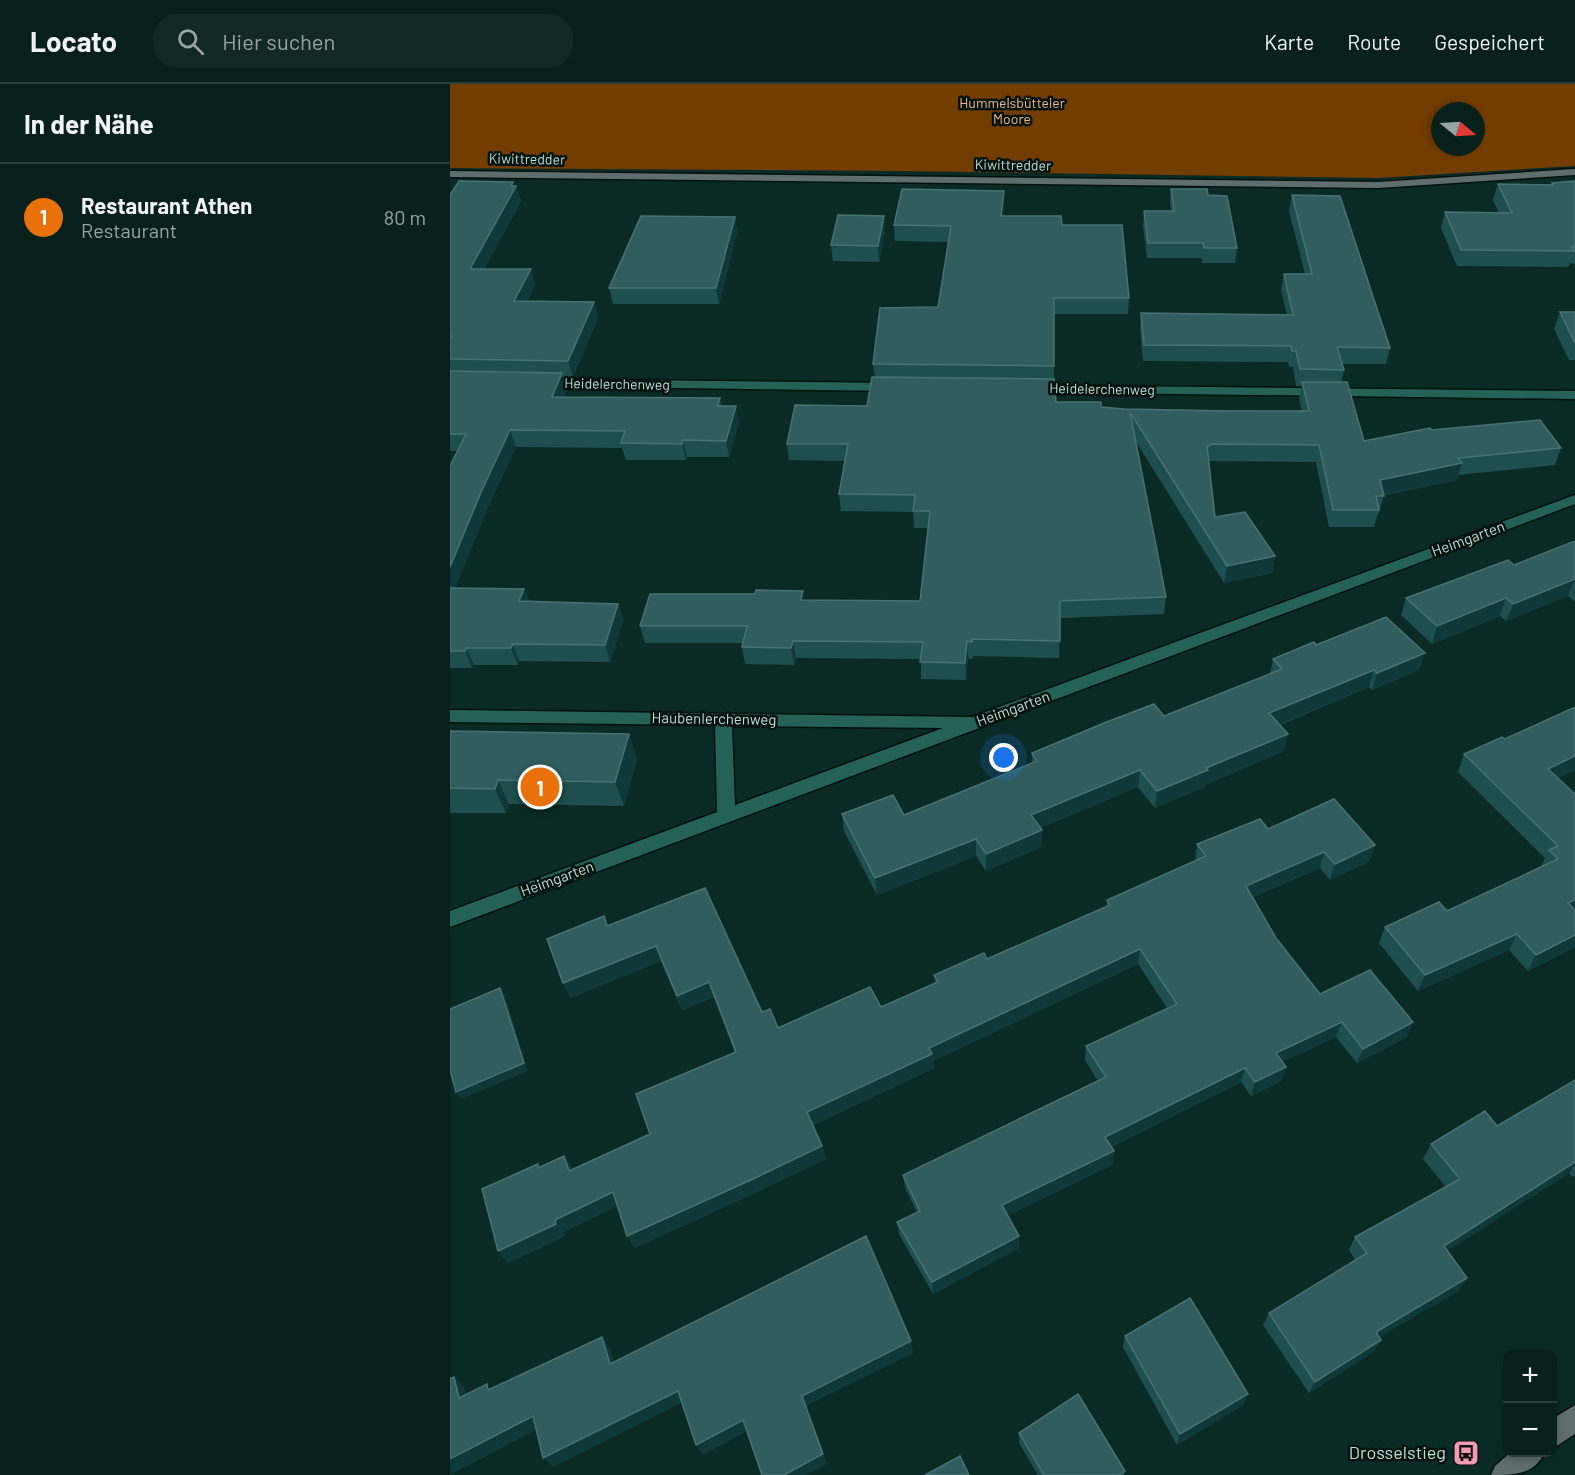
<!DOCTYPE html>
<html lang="de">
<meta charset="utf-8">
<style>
:root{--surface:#08201c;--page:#112825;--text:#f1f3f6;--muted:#98a3a3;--line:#293e3b;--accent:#ea580c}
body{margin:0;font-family:Barlow,sans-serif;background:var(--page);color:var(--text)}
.controls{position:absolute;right:18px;bottom:18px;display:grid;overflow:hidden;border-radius:12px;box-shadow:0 3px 9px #0003}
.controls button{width:54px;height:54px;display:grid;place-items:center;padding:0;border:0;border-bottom:2px solid var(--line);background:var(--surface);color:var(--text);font:30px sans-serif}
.compass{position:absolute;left:981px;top:18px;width:54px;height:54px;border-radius:50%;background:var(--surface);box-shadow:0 3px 9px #0003;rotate:108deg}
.you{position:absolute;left:554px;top:674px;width:21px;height:21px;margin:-15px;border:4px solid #fff;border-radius:50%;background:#1a73e8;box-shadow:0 0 0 9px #1a73e833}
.badge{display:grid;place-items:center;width:39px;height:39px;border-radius:50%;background:var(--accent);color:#fff;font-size:20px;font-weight:700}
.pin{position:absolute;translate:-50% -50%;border:3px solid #fff;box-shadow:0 2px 6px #0006}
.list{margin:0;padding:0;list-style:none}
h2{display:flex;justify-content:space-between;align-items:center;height:78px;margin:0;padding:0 24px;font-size:26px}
h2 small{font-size:20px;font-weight:400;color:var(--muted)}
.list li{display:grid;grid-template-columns:39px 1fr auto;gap:18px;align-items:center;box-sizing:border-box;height:108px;padding:0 24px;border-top:2px solid var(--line)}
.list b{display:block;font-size:22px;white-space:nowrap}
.list p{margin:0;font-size:20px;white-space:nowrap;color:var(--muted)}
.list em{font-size:20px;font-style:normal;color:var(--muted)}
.icon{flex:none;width:33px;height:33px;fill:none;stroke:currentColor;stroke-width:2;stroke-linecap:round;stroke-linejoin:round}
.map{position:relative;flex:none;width:1125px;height:1391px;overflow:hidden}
header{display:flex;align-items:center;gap:36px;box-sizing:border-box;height:84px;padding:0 30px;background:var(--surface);border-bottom:2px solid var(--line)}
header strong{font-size:28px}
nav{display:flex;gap:33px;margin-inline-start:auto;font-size:21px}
.search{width:420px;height:54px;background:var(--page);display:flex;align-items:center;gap:15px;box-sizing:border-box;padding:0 21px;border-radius:24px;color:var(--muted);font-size:22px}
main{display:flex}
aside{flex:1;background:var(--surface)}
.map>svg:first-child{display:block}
.green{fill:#743d00;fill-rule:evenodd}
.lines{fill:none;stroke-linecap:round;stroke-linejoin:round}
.street-casing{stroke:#01110e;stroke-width:3}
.secondary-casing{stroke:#01110e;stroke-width:3}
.street{fill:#246156;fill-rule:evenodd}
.secondary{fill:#5f6d6f;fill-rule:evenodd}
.wall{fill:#1f4e4f}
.shaded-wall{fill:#0f3938}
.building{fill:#315d5e;stroke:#477271;stroke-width:1.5}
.labels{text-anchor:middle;stroke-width:5;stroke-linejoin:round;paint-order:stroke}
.far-park-label{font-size:14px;fill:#f3b687;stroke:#00120e}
.far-street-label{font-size:14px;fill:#c1ded7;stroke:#00120e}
.street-label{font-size:15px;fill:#c1ded7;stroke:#00120e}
.near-poi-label{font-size:18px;fill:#c1ded7;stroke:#00120e;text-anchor:end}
</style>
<header>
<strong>Locato</strong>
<div class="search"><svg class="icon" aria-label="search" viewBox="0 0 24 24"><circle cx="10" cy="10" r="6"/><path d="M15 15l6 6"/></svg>Hier suchen</div>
<nav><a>Karte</a><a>Route</a><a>Gespeichert</a></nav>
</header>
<main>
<aside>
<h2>In der Nähe<small></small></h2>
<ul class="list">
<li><span class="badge" style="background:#e8710a">1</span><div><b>Restaurant Athen</b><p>Restaurant</p></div><em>80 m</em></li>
</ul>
</aside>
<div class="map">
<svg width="1125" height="1391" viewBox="0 0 1125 1391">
<rect width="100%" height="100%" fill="#0a2b25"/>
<path class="green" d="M 0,0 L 1125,0 L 1125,82 L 928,94 L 450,87 L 0,84 ZM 990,27 L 1026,27 L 1026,63 L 990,63 Z"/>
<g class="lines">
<g class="street-casing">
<g id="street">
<path d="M 92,295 L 445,299 L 452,303 L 445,307 L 87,302 L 85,299 Z"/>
<path d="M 581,301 L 1125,307 L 1125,315 L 576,308 L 574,305 L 576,302 Z"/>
<path d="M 1125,411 L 1125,420 L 0,843 L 0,827 L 267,728 L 265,641 L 0,638 L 0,626 L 522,633 ZM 282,642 L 493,644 L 285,721 Z"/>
</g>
</g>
<g class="secondary-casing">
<g id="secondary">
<path d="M 1125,85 L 1125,91 L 928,104 L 0,93 L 0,87 L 928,98 Z"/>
<path d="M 1125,1321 L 1125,1350 L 1102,1365 L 1102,1335 Z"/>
<path d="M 1061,1368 L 1095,1368 C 1084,1391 1065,1391 1041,1391 L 1045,1382 Z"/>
</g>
</g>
<use href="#street" class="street"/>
<use href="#secondary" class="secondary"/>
</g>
<g class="wall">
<path d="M 1125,97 L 1125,180 L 1120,179 L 1118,183 L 1007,182 L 991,144 L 995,128 L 1049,129 L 1043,116 L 1048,100 L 1101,101 L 1102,99 Z"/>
<path d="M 64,102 L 66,102 L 71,117 L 34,185 L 85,201 L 77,218 L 144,218 L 148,234 L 123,293 L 114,293 L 117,306 L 114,313 L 270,314 L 271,322 L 289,339 L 279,373 L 237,373 L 236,376 L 176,376 L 172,364 L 66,363 L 38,423 L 5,504 L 74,505 L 79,517 L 168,520 L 173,537 L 160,578 L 69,577 L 68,581 L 24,581 L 22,584 L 0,584 L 0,382 L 8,367 L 0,367 L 0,111 Z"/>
<path d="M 721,105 L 758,111 L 787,164 L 785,179 L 752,179 L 752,174 L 697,174 L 693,142 L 694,127 L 721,127 L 720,119 Z"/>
<path d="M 842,111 L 940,264 L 936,280 L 892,280 L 894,286 L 891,298 L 914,357 L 982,346 L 1111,364 L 1105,381 L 1008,391 L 1007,396 L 934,411 L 929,429 L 928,429 L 924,443 L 879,443 L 866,378 L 759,377 L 765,433 L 825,472 L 822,489 L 774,499 L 685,356 L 716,513 L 714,530 L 610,534 L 609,574 L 523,572 L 523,575 L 518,574 L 516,596 L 471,595 L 471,575 L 346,574 L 344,581 L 295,580 L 292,563 L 292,559 L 195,559 L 190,542 L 354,516 L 470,517 L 478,444 L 464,444 L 463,428 L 391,427 L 389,410 L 395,377 L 339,376 L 337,360 L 417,322 L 425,293 L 423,280 L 488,223 L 499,158 L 445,157 L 444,141 L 554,123 L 553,132 L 612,141 L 679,214 L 678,230 L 604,230 L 604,295 L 606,318 L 674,325 L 852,327 L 849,314 L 852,302 L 846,302 L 843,283 L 839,283 L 838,278 L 693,277 L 690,246 L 691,229 L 837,231 L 831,206 L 834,190 L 855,190 L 839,127 Z"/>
<path d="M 285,133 L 287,148 L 269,220 L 163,220 L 159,204 Z"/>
<path d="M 435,148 L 429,178 L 383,177 L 381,161 Z"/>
<path d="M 1110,228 L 1125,228 L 1125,276 L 1119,276 L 1104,245 Z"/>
<path d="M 1125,457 L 1125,518 L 1118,512 L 1056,537 L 1050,532 L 982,560 L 951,531 L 956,514 L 1064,481 Z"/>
<path d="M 866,561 L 969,586 L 922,606 L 919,603 L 830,641 L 834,667 L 755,701 L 755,703 L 705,724 L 688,703 L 590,744 L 592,746 L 591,763 L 536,787 L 526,772 L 427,811 L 394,747 L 392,730 L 454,731 L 582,679 L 582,669 L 714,632 L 820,590 L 823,575 Z"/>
<path d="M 1125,623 L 1125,686 L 1108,694 L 1125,863 L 1078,887 L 1059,866 L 968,907 L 929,859 L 935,843 L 997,827 L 1091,783 L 1095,774 L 1008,688 L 1014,670 L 1055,655 Z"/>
<path d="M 0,647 L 179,650 L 187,675 L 174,722 L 59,720 L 56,729 L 0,729 Z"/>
<path d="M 818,745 L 920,777 L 880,796 L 870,784 L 803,813 L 826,854 L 870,910 L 957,953 L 907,979 L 886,953 L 832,978 L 836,983 L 831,997 L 801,1012 L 791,998 L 661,1063 L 664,1067 L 662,1081 L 558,1131 L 569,1152 L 569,1164 L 483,1210 L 449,1150 L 447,1138 L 467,1128 L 455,1104 L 453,1091 L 648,997 L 635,976 L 636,962 L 717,924 L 688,880 L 483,977 L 484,984 L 363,1041 L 372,1062 L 376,1075 L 307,1108 L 184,1164 L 167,1122 L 113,1148 L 115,1152 L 58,1179 L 48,1167 L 90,1083 L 114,1072 L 122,1085 L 200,1050 L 285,969 L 264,913 L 232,926 L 211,877 L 120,914 L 158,842 L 312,928 L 328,944 L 431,923 L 485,899 L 484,891 L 537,875 L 656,823 L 657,816 L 745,777 L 747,760 Z"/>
<path d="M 1125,996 L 1125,1091 L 1122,1093 L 1119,1089 L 997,1167 L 1017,1194 L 1008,1207 L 929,1253 L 931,1256 L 923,1268 L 859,1309 L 813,1241 L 819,1229 L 905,1176 L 899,1166 L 905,1153 L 996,1103 L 973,1075 L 981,1060 L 1047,1042 Z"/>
<path d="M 675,1252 L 793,1321 L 727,1361 L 673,1263 Z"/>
<path d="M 569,1349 L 675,1387 L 674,1391 L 588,1391 L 569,1359 Z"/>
</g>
<g class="shaded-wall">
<path d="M 63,98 L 65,104 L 66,102 L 71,117 L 26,201 L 20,185 Z"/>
<path d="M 554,107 L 554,123 L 551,147 L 551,132 Z"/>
<path d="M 434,132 L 435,148 L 429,178 L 428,162 Z"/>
<path d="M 285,133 L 287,148 L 269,220 L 266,204 Z"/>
<path d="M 81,185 L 85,201 L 69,234 L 64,217 Z"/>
<path d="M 144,218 L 148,234 L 123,293 L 118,277 Z"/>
<path d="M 112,289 L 117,306 L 107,329 L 102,313 Z"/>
<path d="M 286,322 L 289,339 L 279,373 L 276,357 Z"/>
<path d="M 60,346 L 66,363 L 38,423 L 0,517 L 0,483 L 32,406 Z"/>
<path d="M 233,356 L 237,373 L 236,376 L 232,360 Z"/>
<path d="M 1012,379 L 1007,396 L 925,412 L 930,396 Z"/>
<path d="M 825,472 L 822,489 L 774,499 L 777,482 Z"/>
<path d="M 1125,494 L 1118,512 L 1056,537 L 1063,520 Z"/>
<path d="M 74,505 L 80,522 L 69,517 Z"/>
<path d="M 1056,514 L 1050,532 L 982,560 L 987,542 Z"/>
<path d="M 168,520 L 173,537 L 160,578 L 155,561 Z"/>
<path d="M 343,557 L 346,574 L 344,581 L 341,564 Z"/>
<path d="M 517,557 L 518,574 L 516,596 L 515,579 Z"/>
<path d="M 63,560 L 69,577 L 68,581 L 61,564 Z"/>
<path d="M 16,564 L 24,581 L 22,584 L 15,567 Z"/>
<path d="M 975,569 L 969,586 L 922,606 L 927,589 Z"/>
<path d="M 924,586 L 919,603 L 816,646 L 819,629 Z"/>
<path d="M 179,650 L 187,675 L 174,722 L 165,698 Z"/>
<path d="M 838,650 L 834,667 L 755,701 L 755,703 L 705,724 L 707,707 L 756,684 Z"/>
<path d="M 1125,672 L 1125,686 L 1090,702 L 1098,685 Z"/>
<path d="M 690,686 L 688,703 L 580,748 L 581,731 Z"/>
<path d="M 48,696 L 59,720 L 56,729 L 45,705 Z"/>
<path d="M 592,746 L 591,763 L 536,787 L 536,770 Z"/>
<path d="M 526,755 L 526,772 L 427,811 L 425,794 Z"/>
<path d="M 925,761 L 920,777 L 880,796 L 885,780 Z"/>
<path d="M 874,768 L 870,784 L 793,817 L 796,802 Z"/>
<path d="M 1125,816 L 1125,827 L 1118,819 Z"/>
<path d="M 1067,850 L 1059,866 L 968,907 L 975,891 Z"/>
<path d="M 1125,851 L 1125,863 L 1078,887 L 1086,871 Z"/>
<path d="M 206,862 L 211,877 L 120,914 L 113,899 Z"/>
<path d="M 690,865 L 688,880 L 483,977 L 484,984 L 360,1042 L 357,1028 L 479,964 Z"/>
<path d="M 259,898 L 264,913 L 232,926 L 227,912 Z"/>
<path d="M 50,904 L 55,912 L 78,987 L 11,1015 L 6,1008 Z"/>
<path d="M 892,938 L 886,953 L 821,983 L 826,969 Z"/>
<path d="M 963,938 L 957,953 L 907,979 L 913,965 Z"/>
<path d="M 836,983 L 831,997 L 801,1012 L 805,998 Z"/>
<path d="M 795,984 L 791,998 L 654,1066 L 655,1053 Z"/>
<path d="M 372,1062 L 376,1075 L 307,1108 L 184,1164 L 177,1152 Z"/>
<path d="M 664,1067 L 662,1081 L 553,1134 L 552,1121 Z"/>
<path d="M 114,1072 L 122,1086 L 119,1087 Z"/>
<path d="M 1125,1078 L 1125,1081 L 1119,1089 L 985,1175 L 994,1162 Z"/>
<path d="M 163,1108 L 170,1121 L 113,1148 L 115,1152 L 58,1179 L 48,1167 L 105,1136 Z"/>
<path d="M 569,1152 L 569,1164 L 483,1210 L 482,1198 Z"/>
<path d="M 1017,1194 L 1008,1207 L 918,1260 L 926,1248 Z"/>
<path d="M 152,1253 L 160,1264 L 168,1291 L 160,1280 Z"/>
<path d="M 931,1256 L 923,1268 L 859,1309 L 865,1298 Z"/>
<path d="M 461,1257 L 463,1269 L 356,1322 L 377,1380 L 356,1391 L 334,1391 L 352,1312 Z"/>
<path d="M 4,1293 L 15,1304 L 20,1324 L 9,1314 Z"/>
<path d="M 228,1307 L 235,1317 L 103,1383 L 93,1374 Z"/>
<path d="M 798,1310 L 793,1321 L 727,1361 L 730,1350 Z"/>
<path d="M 83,1332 L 93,1342 L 0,1391 L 0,1375 Z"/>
<path d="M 293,1336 L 299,1346 L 253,1371 L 246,1361 Z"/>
</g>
<g class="building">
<path d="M 9,97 L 63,98 L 61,102 L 66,102 L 20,185 L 81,185 L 64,217 L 144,218 L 118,277 L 0,275 L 0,255 L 2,252 L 0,252 L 0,111 Z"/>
<path d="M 1125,97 L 1125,163 L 1122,163 L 1124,167 L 1011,166 L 995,128 L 1062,129 L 1048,100 L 1103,101 L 1102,99 Z"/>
<path d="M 452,105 L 554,107 L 551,132 L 611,132 L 612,141 L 672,141 L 679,214 L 604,214 L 604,282 L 423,280 L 430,224 L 488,223 L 501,142 L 444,141 Z"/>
<path d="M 721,105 L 757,105 L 758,111 L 777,112 L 787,164 L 754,164 L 753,159 L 698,159 L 694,127 L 724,127 Z"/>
<path d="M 842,111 L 890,112 L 940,264 L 887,263 L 894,286 L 850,285 L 846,267 L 842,267 L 841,262 L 694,261 L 691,229 L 843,231 L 834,190 L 862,190 Z"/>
<path d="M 388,131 L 434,132 L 428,162 L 381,161 Z"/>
<path d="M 191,132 L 285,133 L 266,204 L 159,204 Z"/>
<path d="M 1110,228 L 1125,228 L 1125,259 Z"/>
<path d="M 0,287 L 112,289 L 102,313 L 270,314 L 267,322 L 286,322 L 276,357 L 233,356 L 232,360 L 171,359 L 175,347 L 60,346 L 32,406 L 0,483 L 0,382 L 16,350 L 0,350 Z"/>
<path d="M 422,293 L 604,295 L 606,318 L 651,318 L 651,323 L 674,325 L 781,327 L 859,327 L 852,298 L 897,298 L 914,357 L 980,344 L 982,346 L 1090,336 L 1111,364 L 1008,374 L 1012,379 L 930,396 L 934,412 L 926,412 L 929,426 L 883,426 L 869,361 L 760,360 L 760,362 L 757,362 L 765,433 L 795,428 L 825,472 L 777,482 L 680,328 L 716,513 L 610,517 L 610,557 L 522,555 L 522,558 L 517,557 L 515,579 L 470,578 L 473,558 L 343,557 L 341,564 L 292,563 L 297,542 L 190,542 L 200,510 L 305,510 L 306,506 L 353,507 L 351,516 L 470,517 L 480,427 L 463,427 L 465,411 L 389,410 L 398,360 L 337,360 L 345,321 L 417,322 Z"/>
<path d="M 1125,457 L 1125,495 L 1063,520 L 1056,514 L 987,542 L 956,514 L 1058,476 L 1064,481 Z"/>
<path d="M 0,504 L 74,505 L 69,517 L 168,520 L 155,561 L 63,560 L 61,564 L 16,564 L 15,567 L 0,567 Z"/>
<path d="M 936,533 L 975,569 L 927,589 L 924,586 L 819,629 L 838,650 L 756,684 L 758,686 L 707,707 L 690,686 L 581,731 L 592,746 L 536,770 L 526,755 L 425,794 L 392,730 L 443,711 L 454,731 L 587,677 L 582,669 L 654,639 L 704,620 L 714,632 L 832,585 L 823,575 L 864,558 L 866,561 Z"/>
<path d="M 1125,623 L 1125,672 L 1098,685 L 1125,710 L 1125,816 L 1118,819 L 1125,826 L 1125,851 L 1086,871 L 1067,850 L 975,891 L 935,843 L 989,818 L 997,827 L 1108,775 L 1099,766 L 1108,762 L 1014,670 L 1052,653 L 1055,655 Z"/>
<path d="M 0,647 L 179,650 L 165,698 L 48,696 L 45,705 L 0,704 Z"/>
<path d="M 884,715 L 925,761 L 885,780 L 874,768 L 796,802 L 826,854 L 870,910 L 920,886 L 963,938 L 913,965 L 892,938 L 826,969 L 836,983 L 805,998 L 795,984 L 655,1053 L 664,1067 L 552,1121 L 569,1152 L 482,1198 L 447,1138 L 470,1127 L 453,1091 L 656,993 L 636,962 L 727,920 L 690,865 L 479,964 L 482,970 L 357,1028 L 372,1062 L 303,1095 L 177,1152 L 163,1108 L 105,1136 L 106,1140 L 48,1167 L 32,1105 L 88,1080 L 88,1084 L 114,1072 L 119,1087 L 200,1050 L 186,1010 L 286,968 L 259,898 L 227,912 L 206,862 L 113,899 L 97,855 L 154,832 L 157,842 L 255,804 L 312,928 L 320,925 L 328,944 L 420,903 L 431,923 L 488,898 L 484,891 L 534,869 L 537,875 L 660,821 L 657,816 L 756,772 L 747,760 L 810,735 L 818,745 Z"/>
<path d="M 50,904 L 74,979 L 6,1008 L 0,986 L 0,925 Z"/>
<path d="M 1125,996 L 1125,1078 L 994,1162 L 1017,1194 L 926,1248 L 931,1256 L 865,1298 L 819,1229 L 917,1169 L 905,1153 L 1010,1095 L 981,1060 L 1035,1027 L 1047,1042 Z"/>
<path d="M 416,1152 L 461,1257 L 352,1312 L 373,1370 L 334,1391 L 312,1391 L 293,1336 L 246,1361 L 228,1307 L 93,1374 L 83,1332 L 0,1375 L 0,1295 L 4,1293 L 9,1314 L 37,1300 L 38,1306 L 152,1253 L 160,1280 Z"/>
<path d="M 740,1214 L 798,1310 L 730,1350 L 675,1252 Z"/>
<path d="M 628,1310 L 675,1387 L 669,1391 L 594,1391 L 569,1349 Z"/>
<path d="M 510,1372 L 519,1391 L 475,1391 Z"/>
</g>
<defs>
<g id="bus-square" transform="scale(1.35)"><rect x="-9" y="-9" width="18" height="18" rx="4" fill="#f09ab5" stroke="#00120e"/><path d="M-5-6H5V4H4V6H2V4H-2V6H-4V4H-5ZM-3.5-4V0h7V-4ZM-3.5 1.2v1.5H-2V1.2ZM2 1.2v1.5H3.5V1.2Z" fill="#111"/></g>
</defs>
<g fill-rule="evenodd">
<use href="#bus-square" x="1016" y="1369"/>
</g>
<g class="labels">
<g class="far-park-label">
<text x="562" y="24">Hummelsbütteler<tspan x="562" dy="16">Moore</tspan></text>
</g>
<g class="far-street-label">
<text transform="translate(77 75) rotate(1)" y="5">Kiwittredder</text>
<text transform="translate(563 81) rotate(1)" y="5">Kiwittredder</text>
<text transform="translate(167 300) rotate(1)" y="5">Heidelerchenweg</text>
<text transform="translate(652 305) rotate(1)" y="5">Heidelerchenweg</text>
</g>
<g class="street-label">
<text transform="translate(1018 455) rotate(-20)" y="5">Heimgarten</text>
<text transform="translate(563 625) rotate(-20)" y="5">Heimgarten</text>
<text transform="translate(264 635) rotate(1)" y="5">Haubenlerchenweg</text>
<text transform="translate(107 795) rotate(-20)" y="5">Heimgarten</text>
</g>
<g class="near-poi-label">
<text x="996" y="1375">Drosselstieg</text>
</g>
</g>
</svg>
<div class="controls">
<button>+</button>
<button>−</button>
</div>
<svg class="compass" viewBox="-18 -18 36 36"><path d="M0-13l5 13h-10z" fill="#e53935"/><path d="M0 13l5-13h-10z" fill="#98a3a3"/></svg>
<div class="you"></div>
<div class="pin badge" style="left:90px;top:703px;background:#e8710a">1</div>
</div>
</main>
